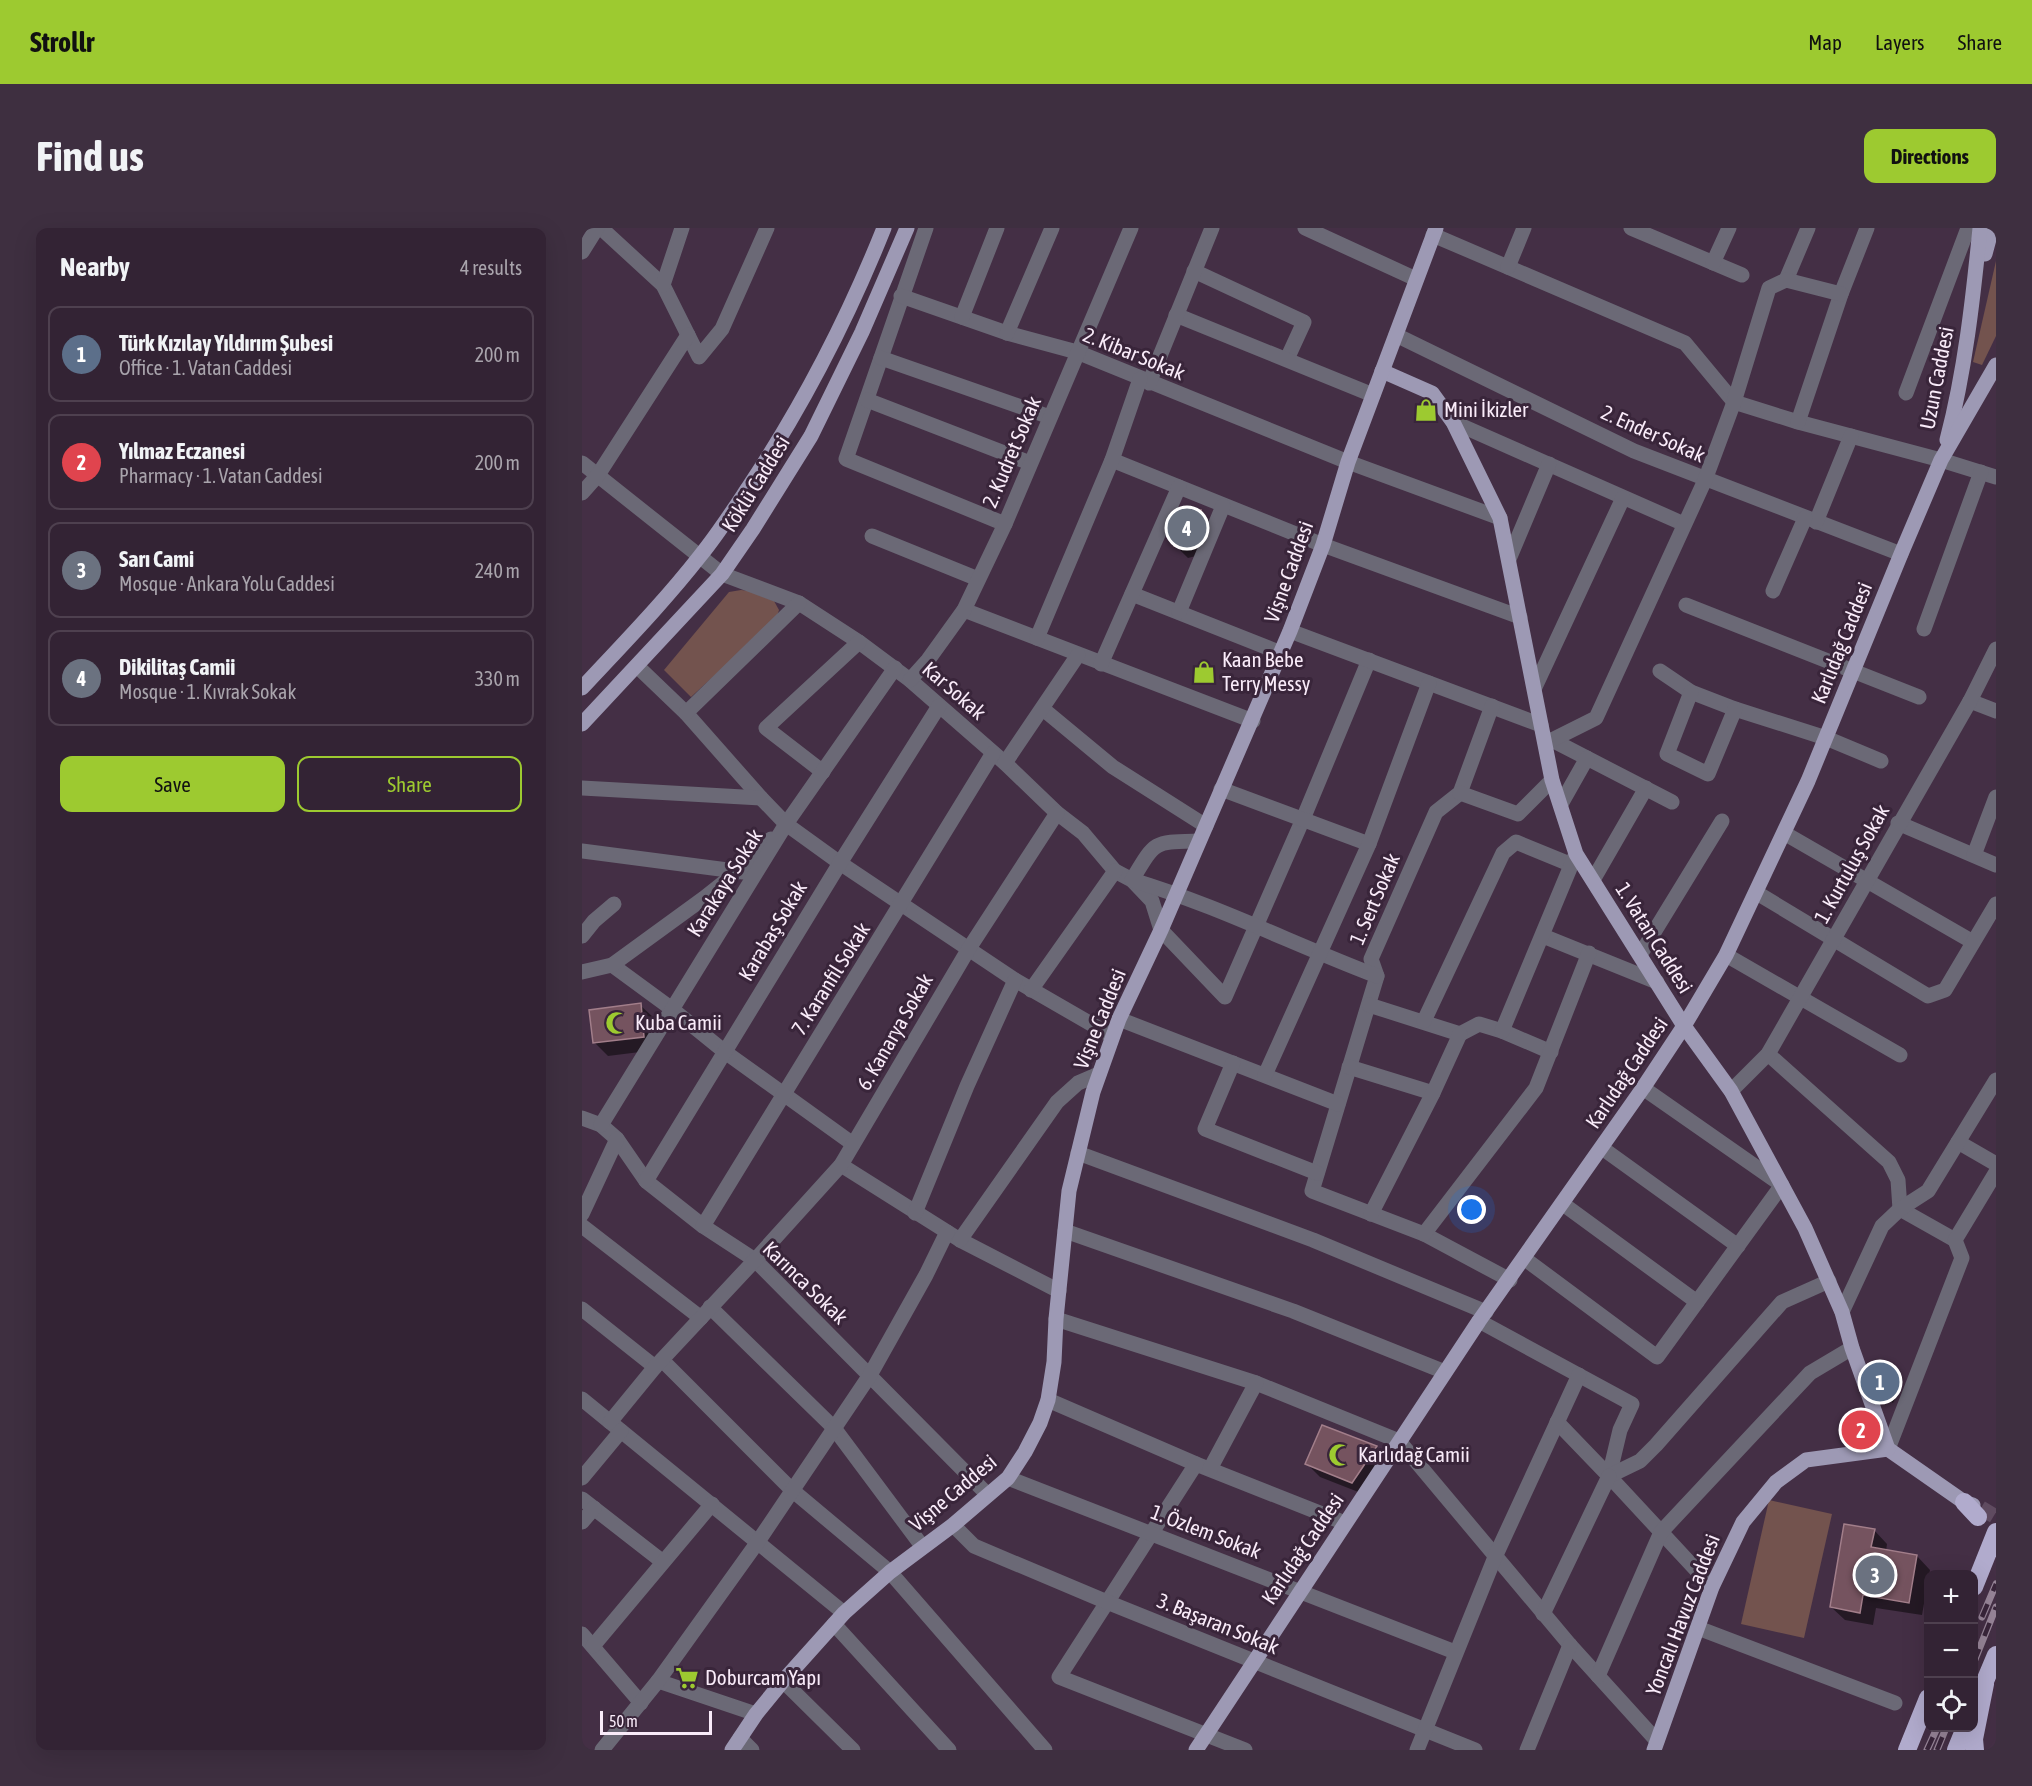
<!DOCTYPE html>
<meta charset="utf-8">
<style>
:root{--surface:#332334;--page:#3e2f40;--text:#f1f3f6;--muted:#a9a4ac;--line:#4e404f;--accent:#9dca30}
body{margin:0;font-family:"Asap Condensed",sans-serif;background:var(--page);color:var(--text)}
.controls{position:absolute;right:18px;bottom:18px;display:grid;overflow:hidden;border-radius:12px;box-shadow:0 6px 24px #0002}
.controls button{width:54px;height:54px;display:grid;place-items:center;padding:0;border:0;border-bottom:2px solid var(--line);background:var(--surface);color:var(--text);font:30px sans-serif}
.scale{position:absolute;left:18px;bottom:15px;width:112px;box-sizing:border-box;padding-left:6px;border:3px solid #f9ebf9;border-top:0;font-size:16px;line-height:21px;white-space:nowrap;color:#f9ebf9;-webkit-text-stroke:4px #39253a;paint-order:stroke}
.you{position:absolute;left:890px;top:982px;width:21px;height:21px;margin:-15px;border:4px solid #fff;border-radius:50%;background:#1a73e8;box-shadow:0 0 0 9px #1a73e833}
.badge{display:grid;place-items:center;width:39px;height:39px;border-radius:50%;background:var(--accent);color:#fff;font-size:20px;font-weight:700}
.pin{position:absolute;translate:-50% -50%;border:3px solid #fff;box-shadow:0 2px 6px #0006}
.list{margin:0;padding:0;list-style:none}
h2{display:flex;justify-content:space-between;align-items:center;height:78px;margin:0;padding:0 24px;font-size:26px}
h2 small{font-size:20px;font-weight:400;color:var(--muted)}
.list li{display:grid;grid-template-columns:39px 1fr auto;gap:18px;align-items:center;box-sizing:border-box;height:96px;margin:0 12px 12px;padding:0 12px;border:2px solid var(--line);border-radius:12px}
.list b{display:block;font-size:22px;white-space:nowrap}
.list p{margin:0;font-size:20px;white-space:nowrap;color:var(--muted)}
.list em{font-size:20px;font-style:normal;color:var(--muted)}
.actions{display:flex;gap:12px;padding:18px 24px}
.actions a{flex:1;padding:14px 0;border:2px solid var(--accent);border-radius:12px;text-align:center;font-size:21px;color:var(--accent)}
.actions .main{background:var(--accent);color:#111}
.icon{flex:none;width:33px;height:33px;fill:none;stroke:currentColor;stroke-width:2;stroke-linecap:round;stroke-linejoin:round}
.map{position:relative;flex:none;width:1414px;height:1522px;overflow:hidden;border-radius:12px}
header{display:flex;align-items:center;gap:36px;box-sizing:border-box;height:84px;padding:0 30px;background:var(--accent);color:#111}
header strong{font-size:28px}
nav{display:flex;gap:33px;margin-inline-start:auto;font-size:21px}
.intro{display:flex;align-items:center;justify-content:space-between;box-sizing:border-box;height:144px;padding:0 36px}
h1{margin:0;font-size:42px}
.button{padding:15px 27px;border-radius:12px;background:var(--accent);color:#111;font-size:21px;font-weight:700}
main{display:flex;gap:36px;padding:0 36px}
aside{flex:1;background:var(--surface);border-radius:12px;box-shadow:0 6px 24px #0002}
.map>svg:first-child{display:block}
.green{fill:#73534e}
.shadow{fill:#0007;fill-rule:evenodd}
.building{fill:#75535f;stroke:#a27e8a;stroke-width:1.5}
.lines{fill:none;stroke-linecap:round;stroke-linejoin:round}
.major-tunnel{stroke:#5f4b60;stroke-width:15;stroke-dasharray:15 8;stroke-linecap:butt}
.minor{stroke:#6b6976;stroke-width:15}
.major{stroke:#9d99b4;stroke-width:15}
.highway{stroke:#b1abcd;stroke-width:18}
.rail-casing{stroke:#968497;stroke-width:7}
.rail{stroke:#39253a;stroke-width:4.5;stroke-dasharray:14;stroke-linecap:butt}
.labels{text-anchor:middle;stroke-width:6;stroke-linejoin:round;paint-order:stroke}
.street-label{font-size:21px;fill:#f9ebf9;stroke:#39253a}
.poi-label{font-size:21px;fill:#f9ebf9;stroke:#39253a;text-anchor:start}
</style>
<header>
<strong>Strollr</strong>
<nav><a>Map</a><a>Layers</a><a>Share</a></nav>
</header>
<div class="intro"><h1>Find us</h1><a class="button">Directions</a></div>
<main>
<aside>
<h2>Nearby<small>4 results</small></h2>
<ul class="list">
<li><span class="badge" style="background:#5c6f8a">1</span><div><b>Türk Kızılay Yıldırım Şubesi</b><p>Office · 1. Vatan Caddesi</p></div><em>200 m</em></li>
<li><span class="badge" style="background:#e0444e">2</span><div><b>Yılmaz Eczanesi</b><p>Pharmacy · 1. Vatan Caddesi</p></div><em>200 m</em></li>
<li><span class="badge" style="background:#6b7280">3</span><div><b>Sarı Cami</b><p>Mosque · Ankara Yolu Caddesi</p></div><em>240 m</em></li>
<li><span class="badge" style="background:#6b7280">4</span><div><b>Dikilitaş Camii</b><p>Mosque · 1. Kıvrak Sokak</p></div><em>330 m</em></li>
</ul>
<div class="actions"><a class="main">Save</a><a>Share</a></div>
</aside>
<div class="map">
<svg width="1414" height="1522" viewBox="0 0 1414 1522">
<rect width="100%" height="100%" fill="#442f45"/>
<g class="green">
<path d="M 1414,33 L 1414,108 L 1400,137 L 1391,134 Z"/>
<path d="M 159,362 L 167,363 L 192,373 L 197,382 L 194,391 L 109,469 L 82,442 L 147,364 Z"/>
<path d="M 1187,1272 L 1250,1286 L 1222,1410 L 1159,1396 Z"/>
</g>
<g class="shadow">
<path d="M 618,284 L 632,297 L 630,324 L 606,330 L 593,317 ZM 624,307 L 625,310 L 602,316 L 602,313 Z"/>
<path d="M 58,777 L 72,790 L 74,822 L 26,828 L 13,815 Z"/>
<path d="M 1289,1138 L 1314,1149 L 1320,1155 L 1311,1175 L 1298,1165 Z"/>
<path d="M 794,1219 L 807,1233 L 784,1267 L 738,1249 L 725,1236 Z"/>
<path d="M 1292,1302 L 1305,1316 L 1304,1323 L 1335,1328 L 1348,1342 L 1340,1387 L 1294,1380 L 1291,1397 L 1263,1392 L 1249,1379 Z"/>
</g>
<g class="building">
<path d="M 619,282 L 623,297 L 617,311 L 592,318 L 588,304 L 594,289 Z"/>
<path d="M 59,775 L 62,809 L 11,815 L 7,782 Z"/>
<path d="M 1286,1136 L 1314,1148 L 1304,1169 L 1297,1166 Z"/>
<path d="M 740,1197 L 795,1218 L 770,1255 L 723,1236 Z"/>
<path d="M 1262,1296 L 1293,1301 L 1289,1319 L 1335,1327 L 1327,1375 L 1281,1367 L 1278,1385 L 1248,1379 Z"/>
</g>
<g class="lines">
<path class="major-tunnel" d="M 1399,1280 L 1414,1289"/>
<g class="minor">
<path d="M 19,0 L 81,57 L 117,129 L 140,101 L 185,0"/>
<path d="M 344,0 L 264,231 L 423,296"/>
<path d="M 723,0 L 834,51"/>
<path d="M 1049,0 L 1160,47"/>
<path d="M 851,7 L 1103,115 L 1152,174 L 1216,194 L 1359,232 L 1414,249"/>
<path d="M 0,24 L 15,0"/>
<path d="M 1131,35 L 1147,0"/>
<path d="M 926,39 L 942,0"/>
<path d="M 612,43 L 722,94 L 705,131"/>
<path d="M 1204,52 L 1226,0"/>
<path d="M 81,57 L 100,0"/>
<path d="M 319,68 L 425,105 L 495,124 L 766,234 L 918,290"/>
<path d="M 594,87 L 791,167"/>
<path d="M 380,89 L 415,0"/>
<path d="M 425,105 L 470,0"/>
<path d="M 814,107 L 1052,223 L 1319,326"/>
<path d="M 299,130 L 468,189"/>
<path d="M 567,155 L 630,0"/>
<path d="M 1324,165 L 1386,0"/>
<path d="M 285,172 L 448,235"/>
<path d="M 871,194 L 1102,296"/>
<path d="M 1216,194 L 1259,66 L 1285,0"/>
<path d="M 530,232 L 741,317 L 938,389"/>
<path d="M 0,235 L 140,346 L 217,375 L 277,414 L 328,452 L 423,535 L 475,585 L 501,605 L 533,643 L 550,652 L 570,673 L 579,702 L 643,769 L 721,591 L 787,432"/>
<path d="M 0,265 L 16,247 L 106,107"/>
<path d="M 1234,294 L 1269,208"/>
<path d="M 290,308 L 396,351"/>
<path d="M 927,331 L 967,236"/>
<path d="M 1191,363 L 1223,290"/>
<path d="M 550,366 L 699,425"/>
<path d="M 1104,377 L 1337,469"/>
<path d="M 382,382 L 671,493"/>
<path d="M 597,384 L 641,278"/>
<path d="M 1342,401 L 1399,244"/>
<path d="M 708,403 L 959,497"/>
<path d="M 455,410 L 530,232 L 558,151"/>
<path d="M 519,436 L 597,259"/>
<path d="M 55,438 L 104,485 L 179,570 L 204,596 L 258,635 L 433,752 L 530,808"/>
<path d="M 1078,443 L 1109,464 L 1153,481 L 1244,510 L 1299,533"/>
<path d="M 328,452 L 346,432 L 382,382 L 423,296 L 549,0"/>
<path d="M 953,459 L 1041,270"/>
<path d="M 1109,464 L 1085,526 L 1126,546 L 1153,481"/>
<path d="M 1388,473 L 1414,483"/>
<path d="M 910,478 L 878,565 L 854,584 L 789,731 L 795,748 L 730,963 L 842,1006 L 928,1052"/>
<path d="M 461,481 L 531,539 L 624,598"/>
<path d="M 104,485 L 217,375"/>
<path d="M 970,512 L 1090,574"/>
<path d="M 963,514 L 970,512 L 1014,490 L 1123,252 L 1152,174 L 1187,60 L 1204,52 L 1259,66"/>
<path d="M 423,535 L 496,427"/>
<path d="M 241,544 L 184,500 L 277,414"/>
<path d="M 0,560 L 179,570"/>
<path d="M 639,561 L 787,616"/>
<path d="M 878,565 L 936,586 L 970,552"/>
<path d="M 979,576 L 1005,530"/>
<path d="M 1316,595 L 1414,637"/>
<path d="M 1202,605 L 1391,714"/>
<path d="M 617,613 C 571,614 574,612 550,652 C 634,677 713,717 795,748"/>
<path d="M 0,623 L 161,644"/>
<path d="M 1392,627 L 1414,569"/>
<path d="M 1011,652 L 1064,560"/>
<path d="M 1175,665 L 1346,768 L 1363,762 L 1414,676"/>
<path d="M 0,708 L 12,693 L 32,676"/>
<path d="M 961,708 L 1075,754"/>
<path d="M 1058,727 L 1140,593"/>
<path d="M 1144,727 L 1318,827"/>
<path d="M 30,737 L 90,781 L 143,824 L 271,916"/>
<path d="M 0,744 L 30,737 L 122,670 L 156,643 L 189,611"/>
<path d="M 449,762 L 533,643"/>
<path d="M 787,777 L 878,806 L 897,796 L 920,803 L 969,824"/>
<path d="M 537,791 L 756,876"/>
<path d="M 842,793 L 921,625 L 934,614 L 990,637"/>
<path d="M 920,803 L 993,628"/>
<path d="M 1186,826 L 1307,934 L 1316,952 L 1318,981 L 1373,1012"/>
<path d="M 651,835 L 623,901 L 735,945"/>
<path d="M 767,839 L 851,865"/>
<path d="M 683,847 L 787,616 L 847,455"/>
<path d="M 1149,863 L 1186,826 L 1388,473 L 1414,421"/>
<path d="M 0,890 L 19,897 L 35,911 L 64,953 L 121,998 L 173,1032 L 406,1267"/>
<path d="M 19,897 L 204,596 L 313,440"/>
<path d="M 1376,914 L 1414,936"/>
<path d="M 1020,920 L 1156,1018"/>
<path d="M 496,925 L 731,1012 L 904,1084"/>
<path d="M 259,937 L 378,1012 L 477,1063"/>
<path d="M 64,953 L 258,635 L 357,478"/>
<path d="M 981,976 L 1115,1074"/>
<path d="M 333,985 L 385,858 L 433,752"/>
<path d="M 0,986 L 35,911"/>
<path d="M 789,986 L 851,865 L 878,806"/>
<path d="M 0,998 L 119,1090"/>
<path d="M 121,998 L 411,525"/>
<path d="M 483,1003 L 711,1083 L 863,1144"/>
<path d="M 842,1006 L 954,860 L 1007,725"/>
<path d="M 378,1012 L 475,874 L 496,855 L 517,846"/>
<path d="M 943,1031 L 1075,1129 L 1200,957 L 1061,860"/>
<path d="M 128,1079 L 252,1200 L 340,1318"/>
<path d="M 0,1081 L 73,1139"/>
<path d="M 1260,1084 L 1300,998 L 1318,981 L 1346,963 L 1414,852"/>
<path d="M 474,1091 L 674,1155 L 817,1213 L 988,1417 L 1075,1513"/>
<path d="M 897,1093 L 1050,1176 L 1038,1202 L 1027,1248 L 1130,1359"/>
<path d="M 80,1132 L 210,1262 L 308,1344 L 463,1522"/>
<path d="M 0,1171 L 262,1385"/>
<path d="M 466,1172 L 614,1236 L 763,1295"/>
<path d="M 28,1194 L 73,1139 L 173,1032 L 259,937 L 386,722 L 475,585"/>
<path d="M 975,1194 L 1027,1248"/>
<path d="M 1306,1221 L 1380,1030 L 1373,1012 L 1414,944"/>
<path d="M 614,1236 L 477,1449 L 663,1522"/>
<path d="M 628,1241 L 674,1155"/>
<path d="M 1027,1248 L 1058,1233 L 1074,1217 L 1200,1074 L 1247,1053"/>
<path d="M 0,1250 L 39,1203"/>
<path d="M 426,1250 L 873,1424"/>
<path d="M 0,1271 L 81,1334"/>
<path d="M 0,1294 L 12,1280"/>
<path d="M 371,1297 L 392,1318 L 525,1374 L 893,1522"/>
<path d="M 961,1386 L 1027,1248"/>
<path d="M 252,1396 L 367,1522"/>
<path d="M 1116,1400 L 1313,1475"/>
<path d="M 0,1406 L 59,1475"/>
<path d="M 11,1418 L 130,1276"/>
<path d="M 1016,1448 L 1079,1304 L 1228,1145 L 1270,1120"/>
<path d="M 76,1453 L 174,1486"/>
<path d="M 201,1453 L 271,1522"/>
<path d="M 158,1510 L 170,1522"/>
<path d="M 20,1522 L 76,1453 L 175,1315 L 288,1147 L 344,1047 L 365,1004"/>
<path d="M 835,1522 L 913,1329 L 997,1147"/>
<path d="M 945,1522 L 988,1417"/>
</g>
<g class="major">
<path d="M 1403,26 L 1410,0"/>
<path d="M 800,143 L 850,165 L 871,194 L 918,290 L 970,552 L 994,626 L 1102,798 L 1149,863 L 1223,1000 L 1260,1084 L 1270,1120 L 1306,1221 L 1382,1274 L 1391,1277"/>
<path d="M 1365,212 C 1383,143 1391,71 1398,0"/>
<path d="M 0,460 C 40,417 82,374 118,328 C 136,306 152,281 168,257 C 221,177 266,90 302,0"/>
<path d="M 0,496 L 140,346 L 171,301 L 229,208 L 280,104 L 325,0"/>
<path d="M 150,1522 L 174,1486 L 201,1453 L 262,1385 L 308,1344 L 371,1297 L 426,1250 L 443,1224 L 458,1195 L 466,1172 L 472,1134 L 474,1091 L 487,963 L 511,864 L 537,791 L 579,702 L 708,403 L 741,317 L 766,234 L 854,0"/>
<path d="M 614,1522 L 897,1093 L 1061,860 L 1102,798 L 1144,727 L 1226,553 L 1319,326 L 1359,232 L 1414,137"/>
<path d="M 1072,1522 L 1130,1359 L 1161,1294 L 1194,1254 L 1224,1232 L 1306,1221"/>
</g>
<g class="highway">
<path d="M 1382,1274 L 1396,1289"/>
<path d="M 1392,1359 L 1414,1304"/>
<path d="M 1398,1465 L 1414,1427"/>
<path d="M 1325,1522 L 1346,1470"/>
<path d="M 1374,1522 L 1383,1500"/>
<path d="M 1393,1522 L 1392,1511 L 1403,1456"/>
</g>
<g class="rail-casing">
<g id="rail">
<path d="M 1400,1389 L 1414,1356"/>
<path d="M 1392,1434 L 1414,1379"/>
<path d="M 1345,1522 L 1355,1500"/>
<path d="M 1355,1522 L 1364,1500"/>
</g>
</g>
<use href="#rail" class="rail"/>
</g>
<defs>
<g id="shop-bare" transform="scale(1.8)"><path d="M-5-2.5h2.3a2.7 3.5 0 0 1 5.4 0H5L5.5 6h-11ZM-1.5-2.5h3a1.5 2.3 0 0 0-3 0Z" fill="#9dca30" stroke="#39253a" stroke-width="2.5" paint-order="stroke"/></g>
<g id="mosque-bare" transform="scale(1.8)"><path d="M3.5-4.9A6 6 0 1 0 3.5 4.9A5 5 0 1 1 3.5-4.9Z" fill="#9dca30" stroke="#39253a" stroke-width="2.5" paint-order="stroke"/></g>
<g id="supermarket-bare" transform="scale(1.8)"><path d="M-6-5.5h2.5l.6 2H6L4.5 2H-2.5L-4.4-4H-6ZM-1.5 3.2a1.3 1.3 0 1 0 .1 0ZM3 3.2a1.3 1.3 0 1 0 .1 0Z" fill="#9dca30" stroke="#39253a" stroke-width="2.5" paint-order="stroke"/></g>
</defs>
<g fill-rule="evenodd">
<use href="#shop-bare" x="844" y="182"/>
<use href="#shop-bare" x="622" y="444"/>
<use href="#mosque-bare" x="35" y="795"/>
<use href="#mosque-bare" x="758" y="1227"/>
<use href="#supermarket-bare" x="105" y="1450"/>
</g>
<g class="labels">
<g class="street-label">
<text transform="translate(552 126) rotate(22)" y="7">2. Kibar Sokak</text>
<text transform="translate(1355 150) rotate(-79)" y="7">Uzun Caddesi</text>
<text transform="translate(1071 206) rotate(24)" y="7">2. Ender Sokak</text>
<text transform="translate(430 224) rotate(-67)" y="7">2. Kudret Sokak</text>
<text transform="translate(174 256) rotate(-58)" y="7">Köklü Caddesi</text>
<text transform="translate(707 344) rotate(-70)" y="7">Vişne Caddesi</text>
<text transform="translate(1260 415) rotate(-68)" y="7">Karlıdağ Caddesi</text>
<text transform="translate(372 463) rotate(41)" y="7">Kar Sokak</text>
<text transform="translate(1270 636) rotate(-61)" y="7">1. Kurtuluş Sokak</text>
<text transform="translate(143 655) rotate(-58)" y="7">Karakaya Sokak</text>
<text transform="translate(793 671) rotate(-67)" y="7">1. Sert Sokak</text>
<text transform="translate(191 703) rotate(-59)" y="7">Karabaş Sokak</text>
<text transform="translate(1072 710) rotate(58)" y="7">1. Vatan Caddesi</text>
<text transform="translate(249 751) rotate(-58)" y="7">7. Karanfil Sokak</text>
<text transform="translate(518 791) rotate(-68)" y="7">Vişne Caddesi</text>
<text transform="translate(313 804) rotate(-60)" y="7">6. Kanarya Sokak</text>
<text transform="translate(1045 845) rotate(-56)" y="7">Karlıdağ Caddesi</text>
<text transform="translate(223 1055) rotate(44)" y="7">Karınca Sokak</text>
<text transform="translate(371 1265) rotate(-40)" y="7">Vişne Caddesi</text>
<text transform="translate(624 1304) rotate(21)" y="7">1. Özlem Sokak</text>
<text transform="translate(721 1321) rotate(-56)" y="7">Karlıdağ Caddesi</text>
<text transform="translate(1101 1387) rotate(-69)" y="7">Yoncalı Havuz Caddesi</text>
<text transform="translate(636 1396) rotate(22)" y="7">3. Başaran Sokak</text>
</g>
<g class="poi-label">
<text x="862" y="189">Mini İkizler</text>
<text x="640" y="439">Kaan Bebe<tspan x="640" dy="24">Terry Messy</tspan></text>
<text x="53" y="802">Kuba Camii</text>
<text x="776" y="1234">Karlıdağ Camii</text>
<text x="123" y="1457">Doburcam Yapı</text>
</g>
</g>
</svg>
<div class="controls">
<button>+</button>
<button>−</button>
<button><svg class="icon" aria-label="locate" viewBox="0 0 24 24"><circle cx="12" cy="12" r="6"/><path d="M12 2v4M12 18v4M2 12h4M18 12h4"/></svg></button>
</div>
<div class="scale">50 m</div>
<div class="you"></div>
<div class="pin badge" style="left:1298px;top:1154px;background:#5c6f8a">1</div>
<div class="pin badge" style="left:1279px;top:1202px;background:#e0444e">2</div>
<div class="pin badge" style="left:1293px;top:1347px;background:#6b7280">3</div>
<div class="pin badge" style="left:605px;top:300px;background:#6b7280">4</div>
</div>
</main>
